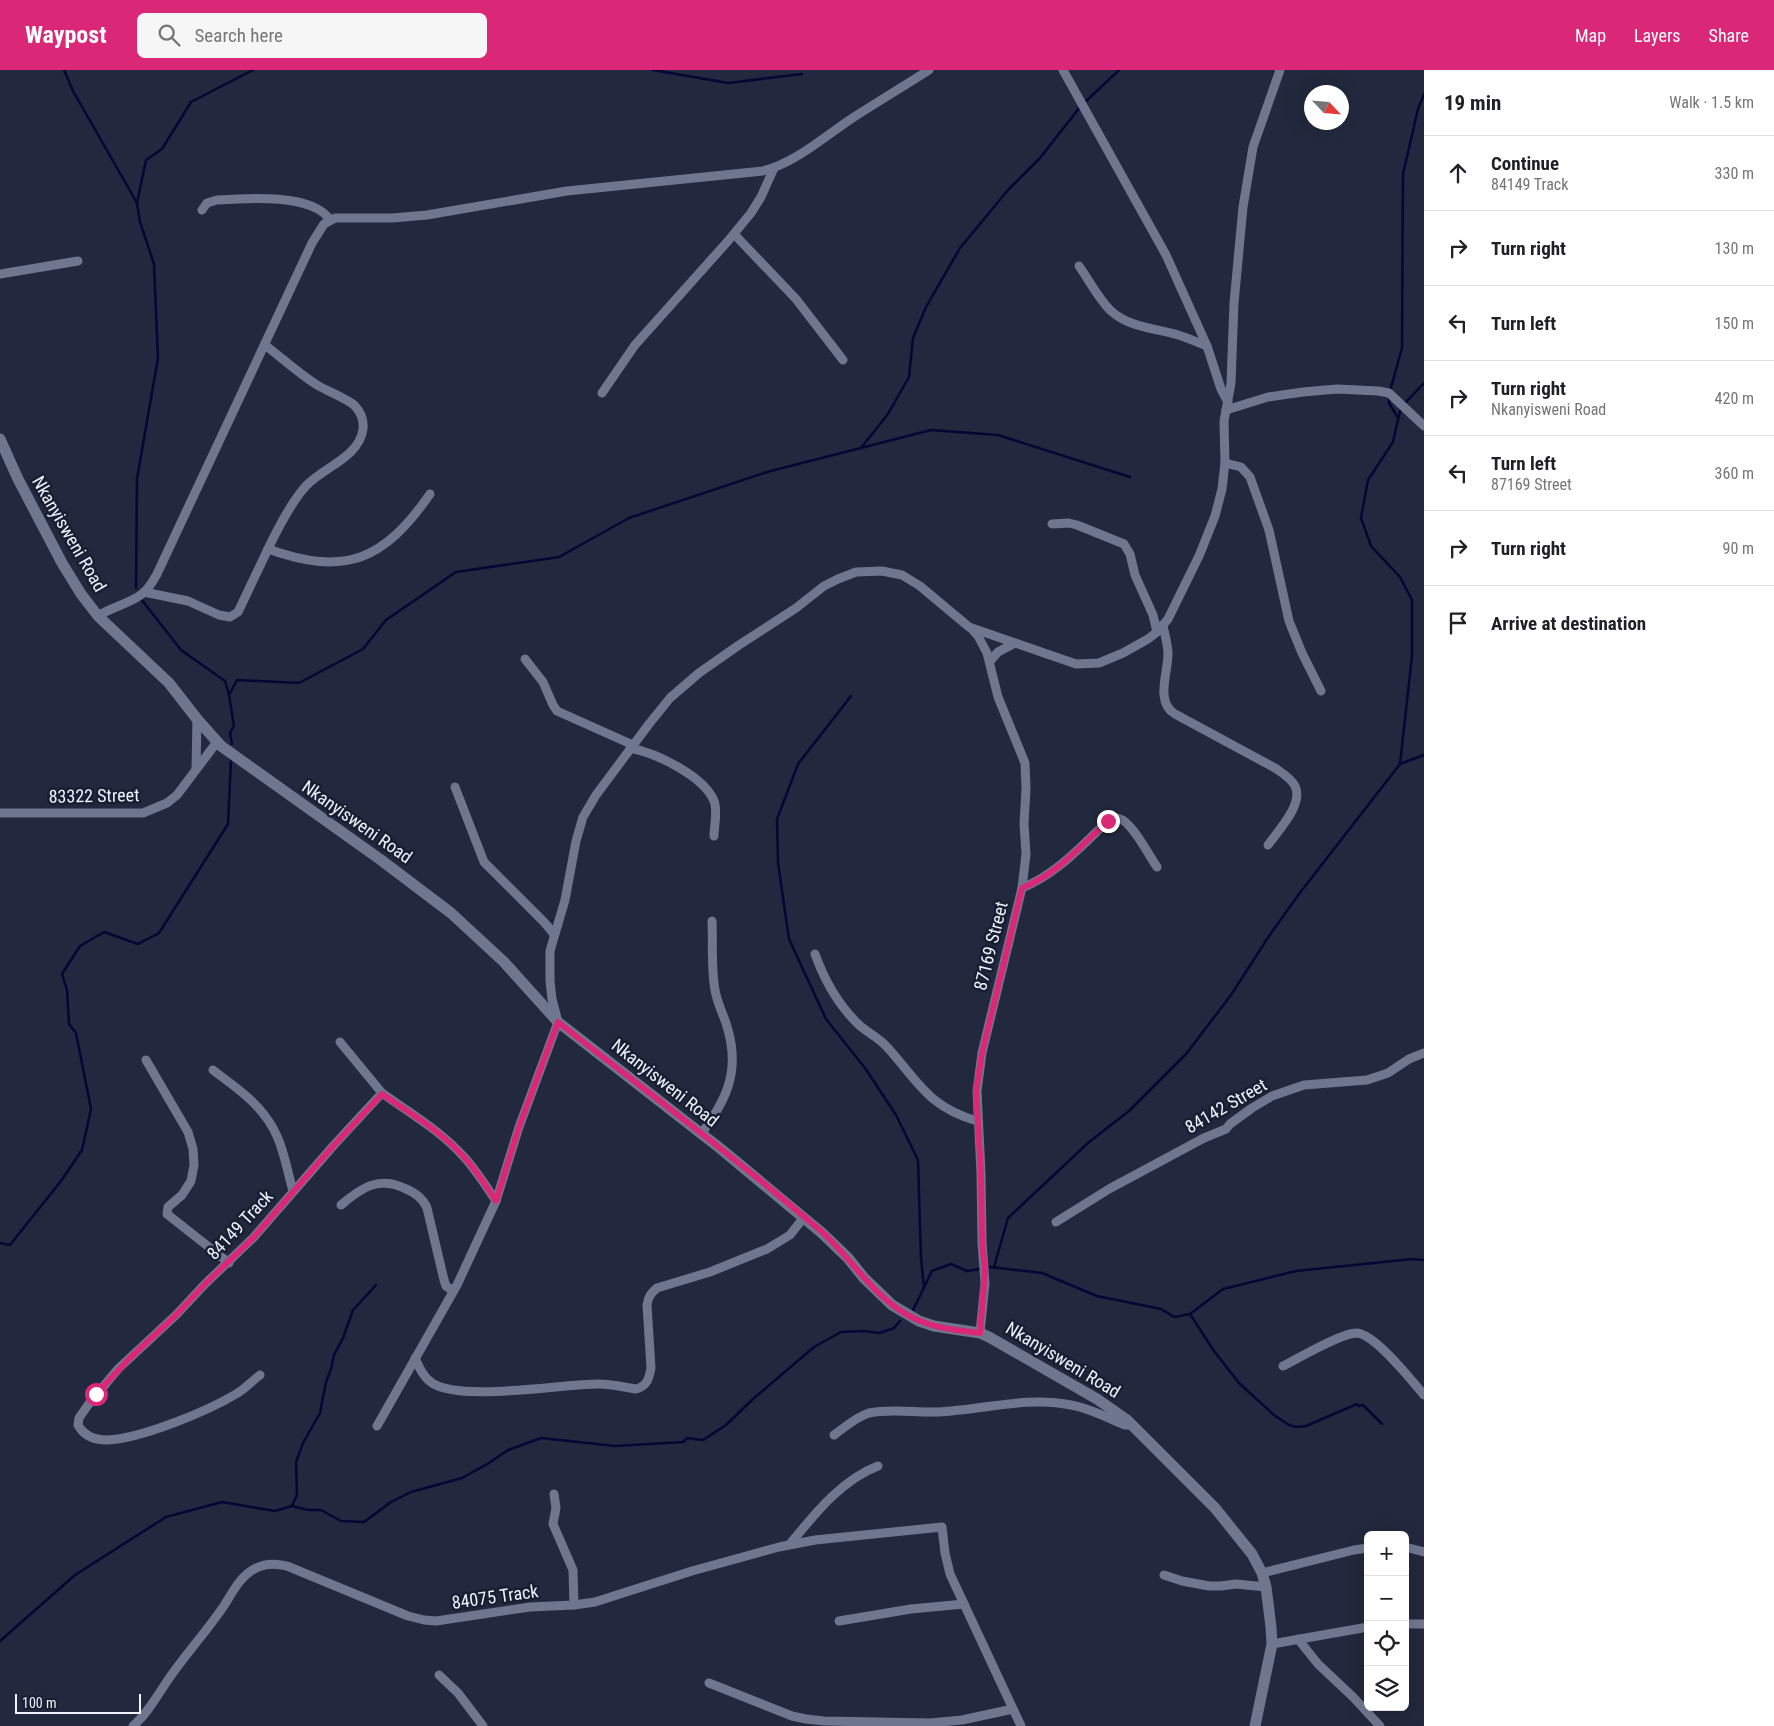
<!DOCTYPE html>
<meta charset="utf-8">
<style>
:root{--surface:#fff;--page:#f6f6f6;--text:#202124;--muted:#757577;--line:#e0e0e0;--accent:#db2777}
body{margin:0;font-family:"Roboto Condensed",sans-serif;background:var(--page);color:var(--text)}
.controls{position:absolute;right:15px;bottom:15px;display:grid;overflow:hidden;border-radius:8px;box-shadow:0 5px 20px #0002}
.controls button{width:45px;height:45px;display:grid;place-items:center;padding:0;border:0;border-bottom:1px solid var(--line);background:var(--surface);color:var(--text);font:25px sans-serif}
.compass{position:absolute;left:1304px;top:15px;width:45px;height:45px;border-radius:50%;background:var(--surface);box-shadow:0 5px 20px #0002;rotate:116deg}
.scale{position:absolute;left:15px;bottom:12px;width:126px;box-sizing:border-box;padding-left:5px;border:2px solid #eff3ff;border-top:0;font-size:14px;line-height:18px;white-space:nowrap;color:#eff3ff;-webkit-text-stroke:4px #191f33;paint-order:stroke}
.stop{position:absolute;width:15px;height:15px;margin:-11px;border:4px solid #db2777;border-radius:50%;background:#fff}
.stop.end{background:#db2777;border-color:#fff;box-shadow:0 1px 5px #0008}
.list{margin:0;padding:0;list-style:none}
h2{display:flex;justify-content:space-between;align-items:center;height:65px;margin:0;padding:0 20px;font-size:21px}
h2 small{font-size:16px;font-weight:400;color:var(--muted)}
.list li{display:grid;grid-template-columns:32px 1fr auto;gap:15px;align-items:center;box-sizing:border-box;height:75px;padding:0 20px;border-top:1px solid var(--line)}
.list b{display:block;font-size:19px;white-space:nowrap}
.list p{margin:0;font-size:16px;white-space:nowrap;color:var(--muted)}
.list em{font-size:16px;font-style:normal;color:var(--muted)}
.icon{flex:none;width:28px;height:28px;fill:none;stroke:currentColor;stroke-width:2;stroke-linecap:round;stroke-linejoin:round}
.map{position:relative;flex:none;width:1424px;height:1656px;overflow:hidden}
header{display:flex;align-items:center;gap:30px;box-sizing:border-box;height:70px;padding:0 25px;background:var(--accent);color:#fff}
header strong{font-size:24px}
nav{display:flex;gap:28px;margin-inline-start:auto;font-size:18px}
.search{width:350px;height:45px;background:var(--page);display:flex;align-items:center;gap:12px;box-sizing:border-box;padding:0 18px;border-radius:8px;color:var(--muted);font-size:19px}
main{display:flex}
aside{flex:1;background:var(--surface)}
.map>svg:first-child{display:block}
.lines{fill:none;stroke-linecap:round;stroke-linejoin:round}
.stream{stroke:#040633;stroke-width:2.5}
.street{stroke:#6f778f;stroke-width:9}
.secondary{stroke:#6f778f;stroke-width:11}
.route{stroke:#db2777;stroke-width:6}
.labels{text-anchor:middle;stroke-width:5;stroke-linejoin:round;paint-order:stroke}
.street-label{font-size:18px;fill:#eff3ff;stroke:#191f33}
</style>
<header>
<strong>Waypost</strong>
<div class="search"><svg class="icon" aria-label="search" viewBox="0 0 24 24"><circle cx="10" cy="10" r="6"/><path d="M15 15l6 6"/></svg>Search here</div>
<nav><a>Map</a><a>Layers</a><a>Share</a></nav>
</header>
<main>
<div class="map">
<svg width="1424" height="1656" viewBox="0 0 1424 1656">
<rect width="100%" height="100%" fill="#22283d"/>
<g class="lines">
<g class="stream">
<path d="M 64,0 L 73,21 L 137,133 L 140,152 L 154,194 L 158,288 L 137,409 L 136,518"/>
<path d="M 653,0 L 728,13 L 802,4"/>
<path d="M 1084,33 L 1119,0"/>
<path d="M 137,133 L 146,90 L 162,79 L 191,32 L 253,0"/>
<path d="M 1390,321 L 1402,278 L 1403,104 L 1418,39 L 1424,24"/>
<path d="M 1389,326 L 1389,333 L 1398,348"/>
<path d="M 1405,333 L 1424,313"/>
<path d="M 861,378 L 888,344 L 909,307 L 913,268 L 926,237 L 960,178 L 1008,120 L 1040,88 L 1080,37"/>
<path d="M 141,529 L 181,580 L 225,611 L 229,625 L 234,656 L 230,663 L 232,674"/>
<path d="M 229,625 L 237,610 L 299,613 L 363,579 L 386,550 L 456,502 L 559,487 L 629,448 L 767,402 L 931,360 L 998,365 L 1130,407"/>
<path d="M 851,626 L 798,694 L 777,749 L 778,793 L 789,869 L 826,949 L 865,998 L 896,1045 L 918,1090 L 921,1188 L 924,1218"/>
<path d="M 1400,694 L 1424,685"/>
<path d="M 0,1173 L 10,1175 L 61,1111 L 82,1080 L 91,1039 L 76,963 L 69,954 L 67,920 L 62,904 L 80,876 L 104,862 L 138,874 L 159,863 L 228,754 L 231,690"/>
<path d="M 990,1197 L 1042,1203 L 1097,1226 L 1161,1239 L 1174,1247 L 1190,1244 L 1214,1281 L 1239,1313 L 1274,1345 L 1289,1355 L 1296,1357 L 1306,1356 L 1357,1334 L 1359,1336 L 1363,1335 L 1382,1354"/>
<path d="M 994,1197 L 1008,1148 L 1089,1072 L 1129,1041 L 1186,984 L 1231,925 L 1269,866 L 1299,824 L 1400,694 L 1412,586 L 1412,530 L 1400,507 L 1371,476 L 1361,448 L 1368,410 L 1393,372 L 1400,341"/>
<path d="M 913,1240 L 932,1201 L 951,1194 L 967,1201 L 980,1199"/>
<path d="M 1190,1244 L 1223,1219 L 1296,1201 L 1412,1189 L 1424,1190"/>
<path d="M 292,1436 L 297,1425 L 296,1392 L 303,1373 L 320,1343 L 326,1312 L 331,1299 L 334,1285 L 343,1268 L 353,1240 L 376,1215"/>
<path d="M 0,1571 L 75,1505 L 166,1447 L 222,1432 L 275,1441 L 292,1436 L 308,1440 L 321,1440 L 341,1451 L 364,1452 L 391,1432 L 411,1422 L 462,1408 L 489,1393 L 508,1380 L 541,1368 L 615,1376 L 683,1372 L 687,1368 L 703,1370 L 726,1355 L 753,1329 L 814,1277 L 841,1262 L 863,1261 L 880,1263 L 894,1258 L 900,1251"/>
</g>
<g class="street">
<path d="M 1063,0 L 1166,185 L 1207,276 L 1221,319 L 1228,332"/>
<path d="M 202,140 L 207,133 L 217,130 C 246,128 313,123 330,150"/>
<path d="M 734,164 L 796,229 L 843,290"/>
<path d="M 1079,196 C 1089,210 1098,228 1110,240 C 1129,258 1155,258 1178,265 C 1188,268 1197,272 1207,276"/>
<path d="M 0,204 L 78,191"/>
<path d="M 265,275 C 282,288 298,303 317,315 C 327,321 346,328 354,335 C 360,341 364,350 363,359 C 359,388 323,397 305,417 C 290,434 278,458 268,479"/>
<path d="M 602,323 L 635,275 L 728,171 L 751,143 L 761,127 L 774,98"/>
<path d="M 1226,340 L 1268,327 L 1303,322 L 1337,319 L 1378,321 L 1389,323 L 1424,356"/>
<path d="M 1225,393 L 1241,397 L 1250,407 L 1269,460 L 1289,551 L 1302,583 L 1321,621"/>
<path d="M 1052,454 L 1069,453 L 1077,455 L 1124,474 L 1130,484 L 1135,505 L 1153,545 L 1157,562"/>
<path d="M 144,522 L 188,531 L 219,545 L 230,547 L 238,542 L 268,479 C 346,507 384,490 430,424"/>
<path d="M 98,546 C 112,537 131,533 142,524 C 149,519 153,511 157,504 L 312,173 L 324,154 L 335,148 L 392,148 L 427,145 L 567,121 L 763,101 C 797,92 825,66 854,47 C 879,31 904,16 929,0"/>
<path d="M 1163,556 C 1165,565 1168,575 1168,584 C 1168,603 1155,632 1175,644 L 1275,698 C 1282,703 1291,708 1295,716 C 1304,734 1278,761 1268,775"/>
<path d="M 971,558 L 978,566 L 987,583 L 998,627 L 1025,693 L 1026,719 L 1024,754 L 1026,784 L 1022,818 L 982,983 L 977,1021 L 981,1103 L 982,1172 L 985,1213 L 980,1263"/>
<path d="M 525,589 L 543,612 L 553,635 L 557,641 L 633,675"/>
<path d="M 990,591 L 998,582 L 1015,573"/>
<path d="M 630,678 C 656,683 704,706 714,731 C 718,741 714,756 714,766"/>
<path d="M 196,699 L 197,649"/>
<path d="M 455,717 L 484,792 L 544,852 L 554,864"/>
<path d="M 0,743 L 143,743 L 167,733 L 177,725 L 217,672"/>
<path d="M 1022,818 C 1057,804 1081,776 1108,751 C 1112,749 1116,747 1120,749 C 1132,752 1149,786 1157,797"/>
<path d="M 815,884 C 824,909 838,934 857,953 C 866,962 878,967 887,977 C 919,1012 928,1037 977,1051"/>
<path d="M 146,990 L 188,1062 L 193,1079 L 194,1095 L 191,1111 L 182,1125 L 168,1137 L 167,1144 L 229,1193"/>
<path d="M 213,1000 C 231,1014 252,1028 265,1046 C 282,1067 286,1096 293,1121"/>
<path d="M 382,1023 C 410,1043 441,1061 464,1087 C 476,1100 486,1116 496,1131"/>
<path d="M 701,1064 C 726,1031 740,1002 728,960 C 725,947 717,934 715,920 C 711,898 713,874 712,851"/>
<path d="M 341,1135 C 361,1118 378,1106 404,1118 C 414,1122 423,1128 427,1138 L 444,1210 L 446,1216 L 453,1221"/>
<path d="M 1056,1152 L 1109,1119 L 1204,1068 L 1226,1059 L 1230,1054 L 1252,1038 L 1272,1026 L 1304,1015 L 1367,1010 L 1388,1003 L 1409,989 L 1424,983"/>
<path d="M 415,1288 C 419,1297 423,1307 432,1313 C 461,1332 560,1314 598,1314 C 611,1314 623,1317 636,1319 C 647,1316 649,1309 651,1298 L 647,1235 C 648,1227 651,1223 657,1218 L 710,1202 L 767,1179 L 790,1165 L 804,1147"/>
<path d="M 1283,1296 C 1299,1288 1341,1263 1357,1263 C 1375,1264 1412,1311 1424,1325"/>
<path d="M 260,1305 C 252,1311 245,1319 236,1324 C 208,1341 140,1369 107,1370 C 95,1370 84,1366 78,1355 L 79,1348 L 88,1335 L 118,1299 L 176,1245 L 205,1214 L 253,1168 L 334,1075 L 382,1023 L 340,972"/>
<path d="M 377,1356 L 457,1215 L 496,1131 L 519,1057 L 558,952 L 552,929 L 550,911 L 550,881 L 565,830 L 576,771 L 583,747 L 596,725 L 649,654 L 670,628 L 699,603 L 739,575 L 796,538 L 824,516 L 838,509 L 856,502 L 882,501 L 902,505 L 920,516 L 969,557 L 1076,594 L 1099,593 L 1123,583 L 1148,569 L 1157,562 L 1168,549 L 1199,486 L 1215,446 L 1222,419 L 1225,393 L 1224,351 L 1231,313 L 1234,233 L 1243,137 L 1253,77 L 1280,0"/>
<path d="M 834,1365 C 845,1357 856,1347 869,1343 C 891,1338 916,1343 938,1342 C 983,1340 1026,1326 1071,1335 C 1090,1338 1107,1348 1125,1355 L 1132,1355"/>
<path d="M 554,1424 L 556,1438 L 553,1454 L 573,1500 L 574,1535"/>
<path d="M 790,1474 C 814,1445 841,1410 878,1396"/>
<path d="M 1405,1477 L 1424,1482"/>
<path d="M 1262,1503 L 1354,1480 L 1368,1478"/>
<path d="M 1164,1505 L 1182,1511 L 1209,1516 L 1221,1516 L 1236,1514 L 1266,1517"/>
<path d="M 839,1551 L 911,1539 L 964,1534"/>
<path d="M 1405,1554 L 1424,1554"/>
<path d="M 1298,1569 L 1318,1594 L 1353,1627 L 1380,1656"/>
<path d="M 1272,1574 L 1368,1557"/>
<path d="M 439,1605 L 458,1623 L 483,1656"/>
<path d="M 709,1613 L 792,1646 L 806,1649 L 824,1651 L 930,1653 L 962,1650 L 1013,1639"/>
<path d="M 133,1656 C 149,1642 158,1624 170,1607 C 186,1584 205,1563 221,1540 C 230,1528 237,1510 251,1501 C 262,1493 275,1493 287,1496 L 408,1546 L 424,1550 L 436,1551 L 530,1537 L 574,1535 L 595,1532 L 692,1501 L 779,1477 L 815,1470 L 942,1457 L 945,1483 L 950,1504 L 1021,1656"/>
</g>
<path class="secondary" d="M 0,369 L 18,409 L 62,493 L 81,524 L 98,546 L 169,613 L 197,649 L 221,676 L 381,790 L 451,843 L 504,892 L 558,952 L 721,1079 L 822,1163 L 848,1188 L 864,1208 L 892,1235 L 919,1251 L 934,1256 L 980,1263 L 989,1267 L 1097,1329 L 1127,1350 L 1215,1438 L 1252,1484 L 1262,1503 L 1266,1517 L 1271,1557 L 1272,1574 L 1255,1656"/>
</g>
<g class="lines">
<path class="route" d="M 96,1324 L 130,1288 L 176,1245 L 205,1214 L 253,1168 L 334,1075 L 382,1024 C 410,1043 441,1061 464,1087 C 476,1100 486,1116 496,1131 L 519,1057 L 558,952 C 646,1021 736,1088 821,1161 C 849,1186 869,1220 901,1241 C 925,1257 952,1260 980,1263 L 985,1201 L 982,1172 L 981,1103 L 976,1022 L 982,983 L 1022,818 C 1057,804 1081,776 1108,751"/>
</g>
<g class="labels">
<g class="street-label">
<text transform="translate(69 464) rotate(60)" y="6">Nkanyisweni Road</text>
<text transform="translate(94 726) rotate(-1)" y="6">83322 Street</text>
<text transform="translate(357 752) rotate(35)" y="6">Nkanyisweni Road</text>
<text transform="translate(991 876) rotate(-76)" y="6">87169 Street</text>
<text transform="translate(665 1013) rotate(38)" y="6">Nkanyisweni Road</text>
<text transform="translate(1226 1036) rotate(-30)" y="6">84142 Street</text>
<text transform="translate(240 1155) rotate(-47)" y="6">84149 Track</text>
<text transform="translate(1063 1290) rotate(31)" y="6">Nkanyisweni Road</text>
<text transform="translate(495 1527) rotate(-8)" y="6">84075 Track</text>
</g>
</g>
</svg>
<div class="controls">
<button>+</button>
<button>−</button>
<button><svg class="icon" aria-label="locate" viewBox="0 0 24 24"><circle cx="12" cy="12" r="6"/><path d="M12 2v4M12 18v4M2 12h4M18 12h4"/></svg></button>
<button><svg class="icon" aria-label="layers" viewBox="0 0 24 24"><path d="M12 4l9 5-9 5-9-5zM3 14l9 5 9-5"/></svg></button>
</div>
<svg class="compass" viewBox="-18 -18 36 36"><path d="M0-13l5 13h-10z" fill="#e53935"/><path d="M0 13l5-13h-10z" fill="#757577"/></svg>
<div class="scale">100 m</div>
<div class="stop" style="left:96px;top:1324px"></div>
<div class="stop end" style="left:1108px;top:751px"></div>
</div>
<aside>
<h2>19 min<small>Walk · 1.5 km</small></h2>
<ul class="list">
<li><svg class="icon" aria-label="ahead" viewBox="0 0 24 24"><path d="M12 20V5M6 11l6-6 6 6"/></svg><div><b>Continue</b><p>84149 Track</p></div><em>330 m</em></li>
<li><svg class="icon" aria-label="right" viewBox="0 0 24 24"><path d="M7 20v-9h11M14 6l5 5-5 5"/></svg><div><b>Turn right</b></div><em>130 m</em></li>
<li><svg class="icon" aria-label="left" viewBox="0 0 24 24"><path d="M17 20v-9H6M10 6l-5 5 5 5"/></svg><div><b>Turn left</b></div><em>150 m</em></li>
<li><svg class="icon" aria-label="right" viewBox="0 0 24 24"><path d="M7 20v-9h11M14 6l5 5-5 5"/></svg><div><b>Turn right</b><p>Nkanyisweni Road</p></div><em>420 m</em></li>
<li><svg class="icon" aria-label="left" viewBox="0 0 24 24"><path d="M17 20v-9H6M10 6l-5 5 5 5"/></svg><div><b>Turn left</b><p>87169 Street</p></div><em>360 m</em></li>
<li><svg class="icon" aria-label="right" viewBox="0 0 24 24"><path d="M7 20v-9h11M14 6l5 5-5 5"/></svg><div><b>Turn right</b></div><em>90 m</em></li>
<li><svg class="icon" aria-label="arrive" viewBox="0 0 24 24"><path d="M6 21V4h12l-3 4 3 4H6"/></svg><div><b>Arrive at destination</b></div></li>
</ul>
</aside>
</main>
